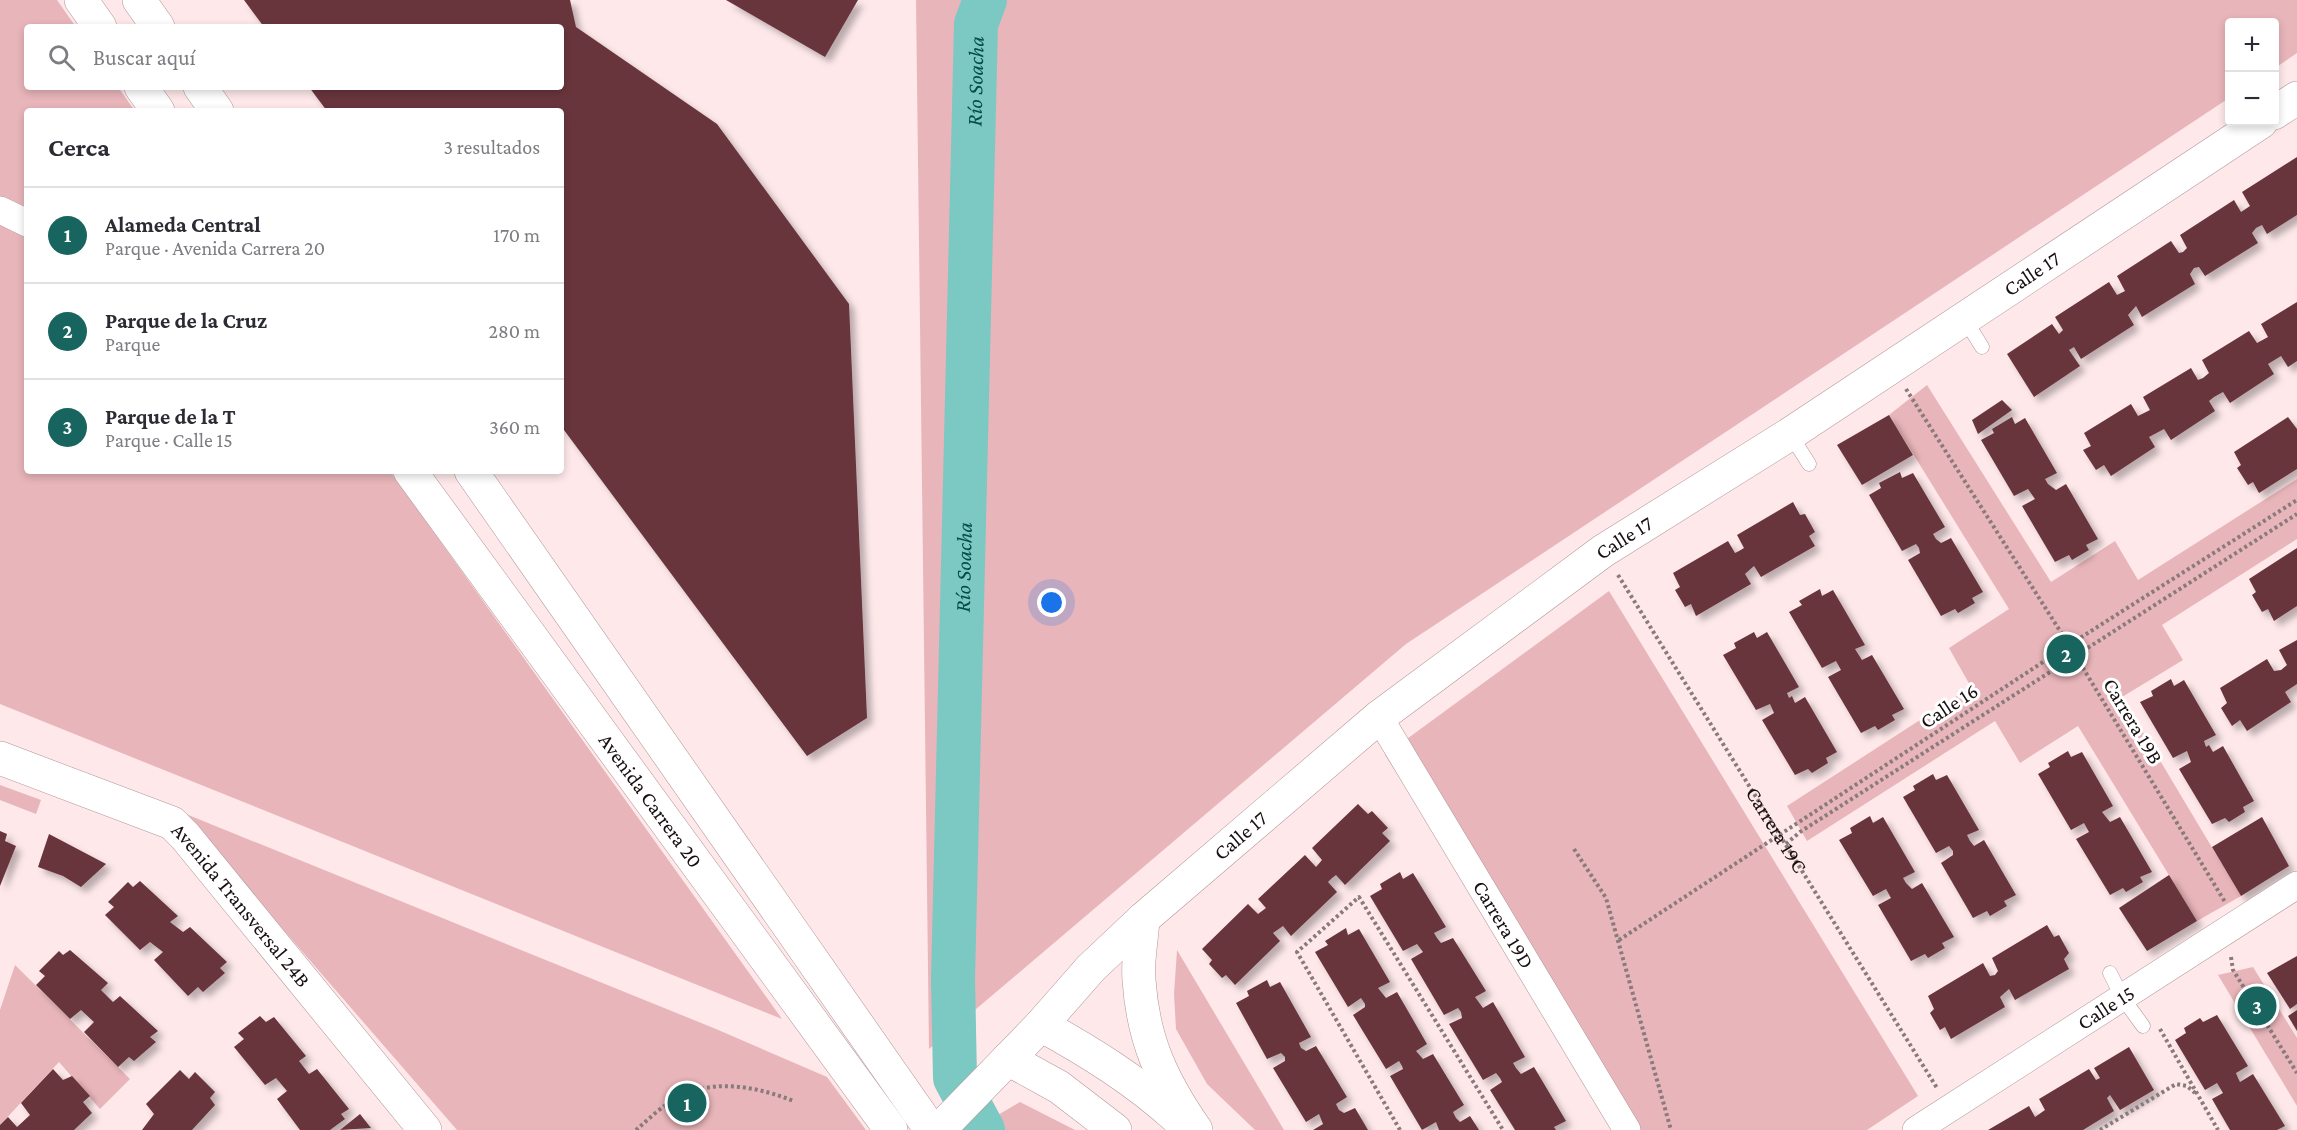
<!DOCTYPE html>
<html lang="es">
<meta charset="utf-8">
<style>
:root{--surface:#fff;--page:#f2f2f3;--text:#2b2b33;--muted:#7c7c81;--line:#e1e1e2;--accent:#186560}
body{margin:0;font-family:"Crimson Pro",serif;background:var(--page);color:var(--text)}
.controls{position:absolute;right:18px;top:18px;display:grid;overflow:hidden;border-radius:6px;box-shadow:0 3px 9px #0003}
.controls button{width:54px;height:54px;display:grid;place-items:center;padding:0;border:0;border-bottom:2px solid var(--line);background:var(--surface);color:var(--text);font:30px sans-serif}
.you{position:absolute;left:1052px;top:603px;width:21px;height:21px;margin:-15px;border:4px solid #fff;border-radius:50%;background:#1a73e8;box-shadow:0 0 0 9px #1a73e833}
.badge{display:grid;place-items:center;width:39px;height:39px;border-radius:50%;background:var(--accent);color:#fff;font-size:20px;font-weight:700}
.pin{position:absolute;translate:-50% -50%;border:3px solid #fff;box-shadow:0 2px 6px #0006}
.list{margin:0;padding:0;list-style:none}
h2{display:flex;justify-content:space-between;align-items:center;height:78px;margin:0;padding:0 24px;font-size:26px}
h2 small{font-size:20px;font-weight:400;color:var(--muted)}
.list li{display:grid;grid-template-columns:39px 1fr auto;gap:18px;align-items:center;box-sizing:border-box;height:96px;padding:0 24px;border-top:2px solid var(--line)}
.list b{display:block;font-size:22px;white-space:nowrap}
.list p{margin:0;font-size:20px;white-space:nowrap;color:var(--muted)}
.list em{font-size:20px;font-style:normal;color:var(--muted)}
.icon{flex:none;width:33px;height:33px;fill:none;stroke:currentColor;stroke-width:2;stroke-linecap:round;stroke-linejoin:round}
.map{position:relative;flex:none;width:2297px;height:1130px;overflow:hidden}
.search{position:absolute;background:var(--surface);box-shadow:0 3px 9px #0003;left:24px;top:24px;width:540px;height:66px;display:flex;align-items:center;gap:15px;box-sizing:border-box;padding:0 21px;border-radius:6px;color:var(--muted);font-size:22px}
.panel{position:absolute;background:var(--surface);box-shadow:0 3px 9px #0003;left:24px;top:108px;width:540px;height:366px;border-radius:6px}
.map>svg:first-child{display:block}
.green{fill:#e8b5ba}
.lines{fill:none;stroke-linecap:round;stroke-linejoin:round}
.river{stroke:#7cc8c2;stroke-width:44}
.building{fill:#69343c;filter:url(#shadow)}
.service-casing{stroke:#b09699;stroke-width:15}
.minor-casing{stroke:#b09699;stroke-width:28}
.tertiary-casing{stroke:#b09699;stroke-width:34}
.path{stroke:#897a7b;stroke-width:4;stroke-dasharray:3 3;stroke-linecap:butt}
.service{stroke:#fff;stroke-width:14}
.minor{stroke:#fff;stroke-width:27}
.tertiary{stroke:#fff;stroke-width:33}
.labels{text-anchor:middle;stroke-width:6;stroke-linejoin:round;paint-order:stroke}
.street-label{font-size:21px;fill:#180f10;stroke:#fff}
.water-label{font-size:22px;font-style:italic;fill:#034c48;stroke:#fff}
</style>
<div class="map">
<svg width="2297" height="1130" viewBox="0 0 2297 1130">
<defs>
<filter id="shadow"><feDropShadow dx="5.5" dy="5.5" stdDeviation="3" flood-color="#0004"/></filter>
</defs>
<rect width="100%" height="100%" fill="#fee8ea"/>
<g class="green">
<path d="M 0,0 L 57,0 L 76,27 L 27,27 L 27,87 L 118,87 L 135,111 L 27,111 L 27,471 L 390,471 L 782,1019 L 0,704 Z"/>
<path d="M 916,0 L 2297,0 L 2297,53 L 2275,68 L 2274,22 L 2230,22 L 2229,98 L 1406,644 L 929,1049 Z"/>
<path d="M 1927,385 L 2051,582 L 2115,541 L 2138,580 L 2297,479 L 2297,539 L 2162,625 L 2183,660 L 2122,697 L 2241,896 L 2197,921 L 2078,726 L 2020,763 L 1995,721 L 1807,841 L 1787,806 L 1971,687 L 1949,648 L 2009,609 L 1889,415 Z"/>
<path d="M 1609,591 L 1918,1096 L 1867,1130 L 1629,1130 L 1385,755 Z"/>
<path d="M 0,785 L 41,800 L 36,814 L 0,800 Z"/>
<path d="M 181,812 L 716,1029 L 827,1077 L 866,1130 L 457,1130 Z"/>
<path d="M 1177,950 L 1284,1130 L 1255,1130 L 1207,1084 L 1176,1029 L 1174,994 Z"/>
<path d="M 15,965 L 130,1079 L 100,1109 L 59,1062 L 0,1125 L 0,1010 Z"/>
<path d="M 2253,967 L 2297,1038 L 2297,1106 L 2218,975 Z"/>
<path d="M 1020,1102 L 1075,1130 L 972,1130 Z"/>
</g>
<g class="lines">
<path class="river" id="s1" d="M 983,1130 L 955,1078 L 953,979 L 976,24 L 985,0"/>
</g>
<g class="building">
<path d="M 244,0 L 570,0 L 576,27 L 717,124 L 849,304 L 867,718 L 807,756 L 561,426 L 561,111 L 327,111 L 309,87 L 561,87 L 561,27 L 264,27 Z"/>
<path d="M 726,0 L 858,0 L 825,57 Z"/>
<path d="M 2297,157 L 2297,215 L 2267,234 L 2262,225 L 2256,228 L 2252,233 L 2258,243 L 2205,276 L 2199,267 L 2194,268 L 2190,274 L 2195,284 L 2142,317 L 2136,306 L 2128,315 L 2134,325 L 2081,359 L 2074,347 L 2069,350 L 2080,366 L 2034,397 L 2007,354 L 2052,324 L 2059,334 L 2063,330 L 2055,317 L 2109,282 L 2117,295 L 2125,291 L 2117,276 L 2171,241 L 2179,253 L 2183,252 L 2187,248 L 2180,235 L 2234,200 L 2241,212 L 2250,206 L 2242,192 Z"/>
<path d="M 2297,302 L 2297,361 L 2288,367 L 2281,356 L 2268,364 L 2274,374 L 2230,403 L 2223,392 L 2214,397 L 2209,401 L 2215,411 L 2171,440 L 2164,429 L 2149,437 L 2155,447 L 2111,476 L 2104,465 L 2096,470 L 2083,450 L 2091,446 L 2084,433 L 2131,404 L 2138,416 L 2150,410 L 2143,397 L 2191,368 L 2198,380 L 2203,378 L 2209,373 L 2202,360 L 2249,331 L 2257,343 L 2268,337 L 2261,324 Z"/>
<path d="M 2002,400 L 2012,410 L 1978,434 L 1972,420 Z"/>
<path d="M 1889,415 L 1913,455 L 1862,485 L 1837,445 Z"/>
<path d="M 2012,417 L 2015,424 L 2025,418 L 2057,473 L 2045,479 L 2048,484 L 2056,490 L 2066,484 L 2098,539 L 2086,545 L 2089,550 L 2072,560 L 2069,555 L 2055,562 L 2022,506 L 2035,499 L 2028,489 L 2014,496 L 1981,440 L 1994,433 L 1992,429 Z"/>
<path d="M 2288,417 L 2297,429 L 2297,469 L 2259,493 L 2253,482 L 2248,485 L 2237,468 L 2241,465 L 2234,452 Z"/>
<path d="M 1900,472 L 1902,478 L 1913,473 L 1945,527 L 1933,534 L 1936,539 L 1941,543 L 1951,538 L 1983,592 L 1972,598 L 1975,603 L 1958,613 L 1955,609 L 1941,616 L 1908,560 L 1920,553 L 1919,548 L 1916,544 L 1902,551 L 1869,495 L 1881,488 L 1879,483 Z"/>
<path d="M 1793,502 L 1800,515 L 1805,514 L 1815,532 L 1809,536 L 1815,546 L 1761,577 L 1754,566 L 1745,574 L 1751,584 L 1696,616 L 1691,604 L 1685,607 L 1675,590 L 1680,587 L 1673,573 L 1728,541 L 1735,553 L 1739,551 L 1744,548 L 1737,535 Z"/>
<path d="M 2297,548 L 2297,606 L 2274,621 L 2268,609 L 2262,612 L 2252,595 L 2256,592 L 2249,579 Z"/>
<path d="M 1820,589 L 1822,596 L 1833,590 L 1865,645 L 1855,649 L 1862,660 L 1872,655 L 1904,709 L 1892,715 L 1895,720 L 1878,730 L 1875,726 L 1861,733 L 1828,677 L 1841,670 L 1836,661 L 1822,668 L 1789,612 L 1802,605 L 1799,601 Z"/>
<path d="M 1754,632 L 1757,638 L 1767,632 L 1799,687 L 1787,693 L 1789,698 L 1792,696 L 1795,703 L 1805,697 L 1837,752 L 1826,758 L 1828,763 L 1812,773 L 1808,769 L 1795,775 L 1762,720 L 1774,713 L 1770,704 L 1756,710 L 1723,655 L 1736,648 L 1734,643 Z"/>
<path d="M 2297,640 L 2297,684 L 2285,692 L 2291,702 L 2247,731 L 2240,720 L 2232,726 L 2221,708 L 2227,703 L 2220,688 L 2267,659 L 2274,671 L 2281,670 L 2287,665 L 2279,650 Z"/>
<path d="M 2171,679 L 2174,686 L 2184,680 L 2216,735 L 2204,741 L 2206,747 L 2209,745 L 2213,752 L 2223,746 L 2254,801 L 2243,807 L 2245,812 L 2229,822 L 2225,818 L 2212,824 L 2179,769 L 2191,762 L 2187,751 L 2173,758 L 2140,702 L 2153,696 L 2151,691 Z"/>
<path d="M 2068,751 L 2071,757 L 2082,752 L 2113,806 L 2102,812 L 2110,822 L 2120,817 L 2152,872 L 2140,877 L 2143,882 L 2126,892 L 2123,888 L 2110,895 L 2076,839 L 2089,832 L 2084,823 L 2071,830 L 2038,774 L 2050,767 L 2048,763 Z"/>
<path d="M 1933,774 L 1936,780 L 1947,775 L 1979,830 L 1967,835 L 1970,841 L 1974,846 L 1984,840 L 2016,895 L 2004,901 L 2007,906 L 1990,916 L 1987,911 L 1973,918 L 1941,863 L 1953,855 L 1953,851 L 1949,846 L 1936,853 L 1903,797 L 1915,790 L 1913,786 Z"/>
<path d="M 1358,804 L 1368,814 L 1372,811 L 1388,828 L 1382,833 L 1390,841 L 1345,885 L 1336,875 L 1332,878 L 1328,882 L 1337,892 L 1291,936 L 1283,926 L 1273,933 L 1280,941 L 1235,985 L 1226,975 L 1222,978 L 1209,964 L 1212,960 L 1202,949 L 1248,904 L 1258,914 L 1266,908 L 1258,899 L 1305,855 L 1316,867 L 1322,860 L 1312,848 Z"/>
<path d="M 1870,816 L 1873,823 L 1883,817 L 1915,872 L 1903,878 L 1906,883 L 1912,889 L 1922,883 L 1954,937 L 1942,943 L 1945,948 L 1928,958 L 1925,954 L 1911,961 L 1878,905 L 1891,898 L 1886,889 L 1873,896 L 1839,840 L 1852,833 L 1850,828 Z"/>
<path d="M 2262,817 L 2289,866 L 2241,896 L 2212,847 Z"/>
<path d="M 0,831 L 7,834 L 5,841 L 16,846 L 0,886 Z"/>
<path d="M 49,834 L 106,864 L 81,887 L 63,876 L 38,867 Z"/>
<path d="M 1400,872 L 1403,879 L 1413,873 L 1446,927 L 1434,933 L 1437,938 L 1441,943 L 1453,938 L 1486,991 L 1475,997 L 1483,1008 L 1493,1002 L 1525,1057 L 1513,1063 L 1516,1068 L 1521,1074 L 1534,1067 L 1566,1121 L 1554,1127 L 1556,1130 L 1515,1130 L 1490,1090 L 1502,1082 L 1500,1078 L 1496,1073 L 1483,1080 L 1449,1024 L 1462,1018 L 1461,1012 L 1458,1008 L 1444,1015 L 1411,959 L 1423,952 L 1417,944 L 1403,951 L 1370,896 L 1382,889 L 1380,884 Z"/>
<path d="M 2169,875 L 2197,921 L 2147,951 L 2119,908 Z"/>
<path d="M 140,881 L 178,916 L 170,922 L 183,932 L 190,927 L 227,962 L 220,968 L 225,973 L 203,992 L 198,987 L 188,996 L 154,960 L 163,952 L 150,942 L 140,950 L 105,915 L 114,907 L 108,902 L 128,882 L 133,887 Z"/>
<path d="M 2047,925 L 2054,937 L 2059,935 L 2069,953 L 2064,959 L 2069,969 L 2015,1000 L 2009,989 L 2000,997 L 2005,1007 L 1951,1039 L 1945,1027 L 1940,1030 L 1930,1013 L 1934,1009 L 1928,996 L 1983,963 L 1990,976 L 1995,975 L 1998,971 L 1992,958 Z"/>
<path d="M 1346,928 L 1348,935 L 1359,929 L 1390,982 L 1378,988 L 1386,998 L 1397,992 L 1427,1044 L 1416,1051 L 1423,1059 L 1433,1054 L 1464,1105 L 1453,1112 L 1456,1118 L 1460,1122 L 1470,1116 L 1479,1130 L 1439,1130 L 1436,1122 L 1422,1130 L 1390,1076 L 1403,1069 L 1402,1066 L 1399,1061 L 1386,1069 L 1353,1015 L 1365,1007 L 1365,1004 L 1361,998 L 1348,1007 L 1315,952 L 1328,945 L 1325,941 Z"/>
<path d="M 70,950 L 108,983 L 101,990 L 113,1002 L 120,996 L 158,1031 L 150,1037 L 156,1042 L 134,1061 L 129,1057 L 118,1067 L 84,1032 L 94,1022 L 81,1010 L 70,1019 L 36,985 L 45,976 L 39,971 L 59,951 L 63,955 Z"/>
<path d="M 2297,956 L 2297,1004 L 2290,1009 L 2267,973 Z"/>
<path d="M 1267,980 L 1270,987 L 1280,982 L 1311,1037 L 1299,1043 L 1301,1048 L 1306,1051 L 1316,1046 L 1347,1097 L 1336,1104 L 1339,1110 L 1344,1113 L 1355,1108 L 1368,1130 L 1313,1130 L 1323,1124 L 1319,1114 L 1306,1122 L 1273,1068 L 1285,1061 L 1285,1057 L 1281,1053 L 1267,1059 L 1236,1003 L 1249,996 L 1247,991 Z"/>
<path d="M 2297,1010 L 2297,1031 L 2288,1016 Z"/>
<path d="M 2217,1015 L 2248,1066 L 2236,1073 L 2238,1078 L 2240,1082 L 2253,1074 L 2285,1126 L 2277,1130 L 2230,1130 L 2212,1099 L 2223,1093 L 2217,1083 L 2205,1090 L 2175,1040 L 2186,1033 L 2184,1028 L 2200,1018 L 2203,1022 Z"/>
<path d="M 260,1016 L 266,1022 L 274,1017 L 306,1056 L 299,1061 L 309,1074 L 317,1069 L 349,1109 L 341,1114 L 345,1119 L 330,1130 L 300,1130 L 277,1099 L 287,1091 L 276,1078 L 265,1085 L 234,1047 L 244,1039 L 238,1033 Z"/>
<path d="M 2129,1047 L 2154,1090 L 2120,1110 L 2110,1095 L 2107,1098 L 2114,1111 L 2083,1130 L 1988,1130 L 2029,1106 L 2035,1117 L 2045,1110 L 2039,1099 L 2089,1069 L 2096,1080 L 2100,1078 L 2094,1068 Z"/>
<path d="M 53,1069 L 63,1080 L 72,1076 L 90,1096 L 83,1102 L 92,1113 L 74,1130 L 0,1130 L 0,1125 L 8,1117 L 17,1127 L 30,1115 L 21,1103 Z"/>
<path d="M 180,1070 L 189,1079 L 195,1072 L 215,1092 L 210,1098 L 215,1105 L 192,1130 L 142,1130 L 154,1114 L 146,1104 Z"/>
<path d="M 360,1114 L 371,1128 L 340,1130 Z"/>
</g>
<g class="lines">
<g class="service-casing">
<g id="service">
<path d="M 1964,318 L 1982,347"/>
<path d="M 1790,434 L 1809,464"/>
<path d="M 2110,973 L 2122,997 L 2143,1026"/>
</g>
</g>
<g class="minor-casing">
<g id="minor">
<path d="M 0,210 L 27,223"/>
<path id="s3" d="M 1379,717 L 1627,1130"/>
<path id="s4" d="M 1916,1130 L 2297,885"/>
</g>
</g>
<g class="tertiary-casing">
<g id="tertiary">
<path d="M 81,0 L 100,27"/>
<path d="M 139,0 L 158,27"/>
<path d="M 141,87 L 158,111"/>
<path d="M 200,87 L 217,111"/>
<path d="M 2274,113 L 2297,98"/>
<path id="s5" d="M 410,471 L 891,1130"/>
<path d="M 471,471 L 931,1130"/>
<path id="s6" d="M 0,758 L 172,823 L 185,836 L 425,1130"/>
<path d="M 1143,919 C 1142,939 1137,960 1139,980 C 1143,1040 1162,1081 1196,1130"/>
<path d="M 1041,1025 C 1090,1052 1135,1080 1176,1117"/>
<path d="M 1008,1059 L 1059,1087 L 1115,1130"/>
<path id="s7" d="M 939,1130 L 1041,1025 L 1091,968 L 1143,919 L 1379,717 L 1603,551 L 1790,434 L 2261,122"/>
</g>
</g>
<g class="path">
<path d="M 1906,389 L 2069,645 L 2225,902"/>
<path id="s2" d="M 1618,575 L 1937,1088"/>
<path d="M 1786,844 L 1800,832 L 2297,514"/>
<path d="M 1574,849 L 1606,898 L 1671,1130"/>
<path d="M 1619,940 L 2069,645 L 2297,500"/>
<path d="M 2231,957 L 2233,970 L 2297,1073"/>
<path d="M 2160,1029 L 2218,1130"/>
<path d="M 636,1130 C 651,1117 667,1101 685,1094 C 720,1079 760,1088 794,1101"/>
<path d="M 1400,1130 L 1297,952 L 1359,897 L 1503,1130"/>
<path d="M 2100,1130 L 2176,1084 L 2187,1086 L 2195,1093"/>
</g>
<use href="#service" class="service"/>
<use href="#minor" class="minor"/>
<use href="#tertiary" class="tertiary"/>
</g>
<g class="labels">
<g class="street-label">
<text dy="7" stroke="none"><textPath href="#s7" startOffset="1394">Calle 17</textPath></text>
<text dy="7" stroke="none"><textPath href="#s7" startOffset="908">Calle 17</textPath></text>
<text transform="translate(1949 706) rotate(-33)" y="7">Calle 16</text>
<text transform="translate(2133 721) rotate(59)" y="7">Carrera 19B</text>
<text dy="7" stroke="none"><textPath href="#s5" startOffset="408">Avenida Carrera 20</textPath></text>
<text dy="7" stroke="none"><textPath href="#s2" startOffset="300">Carrera 19C</textPath></text>
<text dy="7" stroke="none"><textPath href="#s7" startOffset="422">Calle 17</textPath></text>
<text dy="7" stroke="none"><textPath href="#s6" startOffset="291">Avenida Transversal 24B</textPath></text>
<text dy="7" stroke="none"><textPath href="#s3" startOffset="242">Carrera 19D</textPath></text>
<text dy="7" stroke="none"><textPath href="#s4" startOffset="226">Calle 15</textPath></text>
</g>
<g class="water-label">
<text dy="8" stroke="none"><textPath href="#s1" startOffset="1056">Río Soacha</textPath></text>
<text dy="8" stroke="none"><textPath href="#s1" startOffset="570">Río Soacha</textPath></text>
</g>
</g>
</svg>
<div class="controls">
<button>+</button>
<button>−</button>
</div>
<div class="you"></div>
<div class="pin badge" style="left:687px;top:1103px">1</div>
<div class="pin badge" style="left:2066px;top:654px">2</div>
<div class="pin badge" style="left:2257px;top:1006px">3</div>
<div class="search"><svg class="icon" aria-label="search" viewBox="0 0 24 24"><circle cx="10" cy="10" r="6"/><path d="M15 15l6 6"/></svg>Buscar aquí</div>
<section class="panel">
<h2>Cerca<small>3 resultados</small></h2>
<ul class="list">
<li><span class="badge">1</span><div><b>Alameda Central</b><p>Parque · Avenida Carrera 20</p></div><em>170 m</em></li>
<li><span class="badge">2</span><div><b>Parque de la Cruz</b><p>Parque</p></div><em>280 m</em></li>
<li><span class="badge">3</span><div><b>Parque de la T</b><p>Parque · Calle 15</p></div><em>360 m</em></li>
</ul>
</section>
</div>
